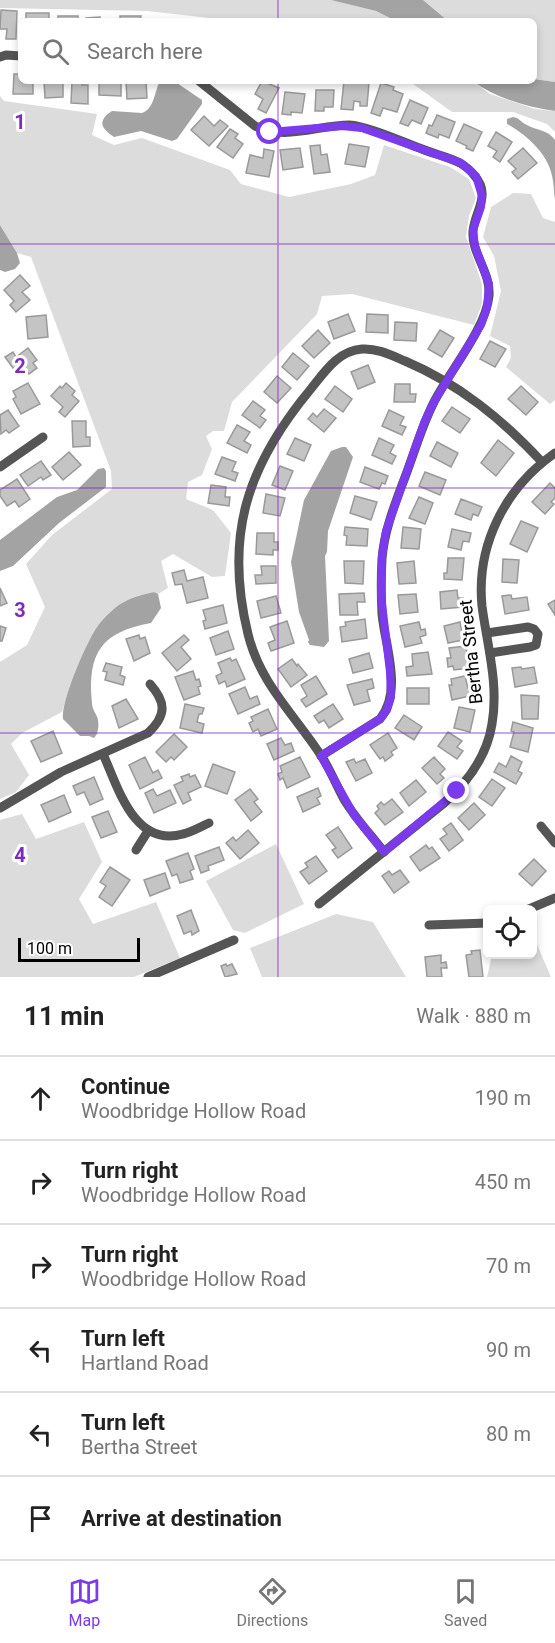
<!DOCTYPE html>
<meta charset="utf-8">
<style>
:root{--surface:#fff;--page:#f2f2f2;--text:#222;--muted:#767676;--line:#e0e0e0;--accent:#7c3aed}
body{margin:0;font-family:Roboto,sans-serif;background:var(--page);color:var(--text)}
.controls{position:absolute;right:18px;bottom:18px;display:grid;overflow:hidden;border-radius:9px;box-shadow:0 3px 9px #0003}
.controls button{width:54px;height:54px;display:grid;place-items:center;padding:0;border:0;border-bottom:2px solid var(--line);background:var(--surface);color:var(--text);font:30px sans-serif}
.scale{position:absolute;left:18px;bottom:15px;width:122px;box-sizing:border-box;padding-left:6px;border:3px solid #000;border-top:0;font-size:16px;line-height:21px;white-space:nowrap;color:#000;-webkit-text-stroke:4px #fff;paint-order:stroke}
.stop{position:absolute;width:18px;height:18px;margin:-14px;border:4px solid #7c3aed;border-radius:50%;background:#fff}
.stop.end{background:#7c3aed;border-color:#fff;box-shadow:0 2px 6px #0008}
.list{margin:0;padding:0;list-style:none}
h2{display:flex;justify-content:space-between;align-items:center;height:78px;margin:0;padding:0 24px;font-size:26px}
h2 small{font-size:20px;font-weight:400;color:var(--muted)}
.list li{display:grid;grid-template-columns:39px 1fr auto;gap:18px;align-items:center;box-sizing:border-box;height:84px;padding:0 24px;border-top:2px solid var(--line)}
.list b{display:block;font-size:22px;white-space:nowrap}
.list p{margin:0;font-size:20px;white-space:nowrap;color:var(--muted)}
.list em{font-size:20px;font-style:normal;color:var(--muted)}
.icon{flex:none;width:33px;height:33px;fill:none;stroke:currentColor;stroke-width:2;stroke-linecap:round;stroke-linejoin:round}
.map{position:relative;flex:none;width:555px;height:977px;overflow:hidden}
.search{position:absolute;background:var(--surface);box-shadow:0 3px 9px #0003;left:18px;right:18px;top:18px;height:66px;display:flex;align-items:center;gap:15px;box-sizing:border-box;padding:0 21px;border-radius:9px;color:var(--muted);font-size:22px}
.sheet{height:582px;background:var(--surface)}
nav{display:flex;justify-content:space-around;align-items:center;box-sizing:border-box;height:84px;border-top:2px solid var(--line);background:var(--surface);font-size:16px;color:var(--muted)}
nav a{display:grid;justify-items:center;gap:3px}
nav .on{color:var(--accent)}
.map>svg:first-child{display:block}
.green{fill:#dcdcdc}
.water{fill:#a3a3a3}
.building{fill:#c4c4c4;stroke:#999;stroke-width:1.5}
.lines{fill:none;stroke-linecap:round;stroke-linejoin:round}
.street{stroke:#555;stroke-width:9}
.route{stroke:#7c3aed;stroke-width:8}
.grid{fill:none;stroke:#7b2cbf;stroke-width:1.5;stroke-opacity:0.55}
.labels{text-anchor:middle;stroke-width:6;stroke-linejoin:round;paint-order:stroke}
.street-label{font-size:18px;fill:#000;stroke:#fff}
.grid-label{font-size:20px;text-anchor:middle;font-weight:bold;fill:#7b2cbf;stroke:#fff;stroke-width:6;stroke-linejoin:round;paint-order:stroke}
</style>
<div class="map">
<svg width="555" height="977" viewBox="0 0 555 977">
<rect width="100%" height="100%" fill="#fff"/>
<g class="green">
<path d="M 0,0 L 331,0 L 376,11 L 396,21 L 213,21 L 210,18 L 147,11 L 0,8 Z"/>
<path d="M 423,0 L 555,0 L 555,82 L 534,79 L 534,21 L 448,21 Z"/>
<path d="M 409,81 L 472,81 L 490,94 L 535,109 L 555,111 L 555,132 L 547,124 L 513,112 L 452,112 Z"/>
<path d="M 0,96 L 4,101 L 97,114 L 92,135 L 114,145 L 142,138 L 230,170 L 241,184 L 289,197 L 351,184 L 375,175 L 384,145 L 450,167 L 469,179 L 476,198 L 469,216 L 466,237 L 482,284 L 482,304 L 474,325 L 352,294 L 322,296 L 317,314 L 232,402 L 224,431 L 213,431 L 206,436 L 212,449 L 202,475 L 188,482 L 186,499 L 213,510 L 231,533 L 225,576 L 212,577 L 173,554 L 161,561 L 168,588 L 158,594 L 154,592 L 138,596 L 70,685 L 62,712 L 22,733 L 11,744 L 29,775 L 16,792 L 0,799 L 0,662 L 27,645 L 45,607 L 26,564 L 52,535 L 112,489 L 111,471 L 31,257 L 17,253 L 0,225 Z"/>
<path d="M 513,193 L 531,194 L 543,218 L 555,222 L 555,400 L 550,404 L 506,367 L 511,358 L 510,346 L 490,336 L 501,291 L 494,256 L 483,237 L 491,207 Z"/>
<path d="M 22,814 L 36,839 L 84,822 L 102,862 L 79,899 L 93,924 L 156,902 L 180,958 L 134,977 L 0,977 L 0,820 Z"/>
<path d="M 276,844 L 304,904 L 245,933 L 233,930 L 206,881 Z"/>
<path d="M 336,914 L 373,922 L 406,977 L 262,977 L 250,948 Z"/>
<path d="M 533,935 L 551,977 L 487,977 L 492,955 L 532,954 Z"/>
</g>
<g class="water">
<path d="M 331,0 L 423,0 L 448,21 L 396,21 L 376,11 Z"/>
<path d="M 534,79 L 555,82 L 555,111 C 525,107 497,98 472,81 L 534,81 Z"/>
<path d="M 160,81 L 174,81 L 202,100 L 202,104 L 177,139 L 172,141 L 141,131 L 114,137 C 101,128 97,121 112,111 L 142,113 C 155,108 154,92 160,81 Z"/>
<path d="M 513,117 C 519,118 520,121 525,124 C 537,131 547,129 555,140 L 555,200 C 554,194 554,187 553,181 C 550,155 528,136 507,124 L 507,119 Z"/>
<path d="M 0,225 L 17,253 L 20,263 L 15,269 L 5,272 L 0,270 Z"/>
<path d="M 342,447 L 346,447 L 353,457 L 328,531 L 327,552 L 325,556 L 329,641 L 324,647 L 310,645 L 308,642 L 309,640 L 299,612 L 291,562 L 304,500 L 331,451 Z"/>
<path d="M 104,468 L 106,471 L 106,487 L 59,523 L 13,566 L 0,571 L 0,540 L 57,497 L 77,490 L 98,469 Z"/>
<path d="M 154,592 L 158,594 L 161,608 L 151,623 C 102,632 87,652 92,703 C 92,710 97,714 98,720 C 99,725 98,730 97,734 L 94,738 L 89,736 L 80,736 L 63,719 C 61,701 84,649 94,632 C 98,624 108,614 115,608 C 126,599 140,595 154,592 Z"/>
</g>
<g class="building">
<path d="M 1,10 L 17,11 L 16,39 L 6,39 L 7,29 L 0,29 Z"/>
<rect x="26" y="13" width="23" height="8"/>
<rect x="58" y="16" width="20" height="5"/>
<path d="M 120,16 L 141,16 L 140,21 L 120,21 Z"/>
<path d="M 100,17 L 100,21 L 86,21 L 86,18 Z"/>
<path d="M 14,74 L 21,74 L 21,81 L 33,81 L 33,94 L 13,94 Z"/>
<path d="M 44,81 L 63,82 L 63,97 L 45,98 Z"/>
<path d="M 72,81 L 82,81 L 82,85 L 88,85 L 88,104 L 71,103 Z"/>
<path d="M 99,81 L 121,81 L 121,96 L 99,95 Z"/>
<path d="M 126,81 L 146,81 L 147,98 L 127,99 Z"/>
<path d="M 262,81 L 279,88 L 266,113 L 258,109 L 263,99 L 255,94 Z"/>
<path d="M 344,81 L 369,83 L 367,106 L 360,106 L 360,102 L 354,101 L 353,110 L 341,109 Z"/>
<path d="M 381,83 L 394,87 L 393,90 L 403,94 L 397,112 L 383,108 L 380,116 L 371,113 Z"/>
<path d="M 316,90 L 334,90 L 333,107 L 324,107 L 324,111 L 315,111 Z"/>
<path d="M 285,92 L 305,94 L 302,113 L 291,112 L 291,115 L 282,114 Z"/>
<path d="M 410,100 L 428,108 L 421,124 L 412,120 L 408,126 L 400,123 Z"/>
<path d="M 437,115 L 455,122 L 449,138 L 439,134 L 438,138 L 426,133 L 429,125 L 432,126 Z"/>
<path d="M 204,116 L 214,126 L 220,120 L 228,126 L 209,146 L 191,130 Z"/>
<path d="M 464,124 L 482,132 L 473,151 L 466,148 L 467,146 L 456,141 Z"/>
<path d="M 230,129 L 238,134 L 235,138 L 243,144 L 233,158 L 217,147 Z"/>
<path d="M 496,132 L 512,142 L 500,162 L 493,157 L 497,151 L 488,146 Z"/>
<path d="M 349,144 L 369,147 L 365,167 L 345,164 Z"/>
<path d="M 320,145 L 321,155 L 327,154 L 330,172 L 314,174 L 310,146 Z"/>
<path d="M 300,148 L 303,167 L 283,170 L 280,150 Z"/>
<path d="M 523,148 L 537,163 L 518,179 L 512,172 L 516,169 L 508,161 Z"/>
<path d="M 264,149 L 274,151 L 269,177 L 246,173 L 250,155 L 263,158 Z"/>
<path d="M 20,275 L 30,286 L 22,292 L 30,300 L 16,312 L 10,305 L 14,301 L 4,290 Z"/>
<path d="M 348,314 L 355,331 L 334,339 L 328,322 Z"/>
<path d="M 367,314 L 388,315 L 388,333 L 366,332 Z"/>
<path d="M 46,315 L 48,337 L 28,339 L 26,317 Z"/>
<path d="M 395,322 L 417,323 L 416,341 L 394,340 Z"/>
<path d="M 318,330 L 330,343 L 314,358 L 302,346 Z"/>
<path d="M 440,330 L 454,338 L 442,357 L 428,349 Z"/>
<path d="M 490,341 L 506,349 L 495,367 L 480,359 Z"/>
<path d="M 28,348 L 37,360 L 33,363 L 37,368 L 29,374 L 25,370 L 18,375 L 5,357 L 13,352 L 16,357 Z"/>
<path d="M 293,353 L 309,366 L 297,380 L 282,367 Z"/>
<path d="M 368,365 L 375,382 L 358,389 L 351,372 Z"/>
<path d="M 277,376 L 291,388 L 277,403 L 264,392 Z"/>
<path d="M 28,383 L 40,404 L 21,414 L 13,399 L 16,397 L 13,391 Z"/>
<path d="M 66,383 L 75,391 L 72,395 L 79,401 L 65,417 L 59,412 L 63,407 L 51,396 L 60,386 L 62,388 Z"/>
<path d="M 395,384 L 410,384 L 410,394 L 416,394 L 415,402 L 394,402 Z"/>
<path d="M 335,386 L 352,399 L 343,412 L 325,399 Z"/>
<path d="M 521,386 L 538,402 L 526,415 L 508,399 Z"/>
<path d="M 253,401 L 265,410 L 260,416 L 266,420 L 260,428 L 242,415 Z"/>
<path d="M 452,407 L 470,419 L 460,433 L 442,421 Z"/>
<path d="M 324,409 L 336,418 L 324,432 L 308,419 L 313,413 L 317,417 Z"/>
<path d="M 8,410 L 19,426 L 9,433 L 6,430 L 1,434 L 0,415 Z"/>
<path d="M 389,410 L 404,417 L 400,425 L 406,427 L 402,435 L 382,426 Z"/>
<path d="M 72,421 L 86,421 L 86,437 L 90,437 L 90,446 L 73,447 Z"/>
<path d="M 237,425 L 250,432 L 244,441 L 251,445 L 247,453 L 227,443 Z"/>
<path d="M 295,438 L 311,445 L 304,461 L 287,454 Z"/>
<path d="M 379,438 L 394,445 L 390,453 L 396,456 L 392,464 L 372,455 Z"/>
<path d="M 498,440 L 514,453 L 496,476 L 481,463 Z"/>
<path d="M 437,442 L 458,453 L 451,467 L 430,456 Z"/>
<path d="M 69,452 L 81,465 L 63,480 L 52,467 Z"/>
<path d="M 222,457 L 236,462 L 232,471 L 238,473 L 235,481 L 215,474 Z"/>
<path d="M 41,461 L 51,475 L 43,480 L 41,477 L 28,486 L 20,475 Z"/>
<path d="M 280,466 L 293,471 L 285,490 L 272,485 Z"/>
<path d="M 365,467 L 388,476 L 385,484 L 382,483 L 379,489 L 360,482 Z"/>
<path d="M 425,472 L 446,480 L 440,495 L 419,486 Z"/>
<path d="M 17,479 L 30,499 L 19,507 L 15,501 L 7,506 L 0,496 L 0,490 Z"/>
<path d="M 550,483 L 555,488 L 555,498 L 551,502 L 554,504 L 545,514 L 532,502 Z"/>
<path d="M 211,485 L 226,487 L 225,497 L 230,497 L 229,506 L 208,503 Z"/>
<path d="M 266,494 L 285,498 L 280,516 L 263,513 Z"/>
<path d="M 355,496 L 377,502 L 371,520 L 350,513 Z"/>
<path d="M 419,497 L 433,503 L 425,524 L 409,518 Z"/>
<path d="M 461,499 L 482,507 L 478,516 L 473,514 L 471,520 L 455,514 Z"/>
<path d="M 521,521 L 538,528 L 527,552 L 510,544 Z"/>
<path d="M 345,527 L 368,529 L 367,546 L 346,545 L 347,536 L 344,535 Z"/>
<path d="M 403,527 L 421,529 L 419,549 L 401,548 Z"/>
<path d="M 452,529 L 471,533 L 469,542 L 463,541 L 461,550 L 448,547 Z"/>
<path d="M 257,533 L 274,533 L 274,542 L 278,542 L 278,550 L 273,550 L 273,555 L 256,554 Z"/>
<path d="M 448,558 L 464,558 L 462,580 L 444,579 L 444,573 L 447,573 Z"/>
<path d="M 503,559 L 519,560 L 517,583 L 502,582 Z"/>
<path d="M 344,561 L 364,561 L 363,584 L 345,583 Z"/>
<path d="M 414,561 L 416,583 L 399,584 L 397,563 Z"/>
<path d="M 261,566 L 276,566 L 276,583 L 256,584 L 255,575 L 262,575 Z"/>
<path d="M 184,570 L 187,581 L 203,577 L 208,598 L 187,603 L 182,584 L 175,585 L 172,573 Z"/>
<path d="M 0,588 L 7,603 L 0,606 Z"/>
<path d="M 457,590 L 458,598 L 463,598 L 463,607 L 441,609 L 440,592 Z"/>
<path d="M 364,593 L 365,602 L 357,602 L 358,615 L 340,615 L 339,594 Z"/>
<path d="M 416,594 L 418,612 L 400,614 L 398,595 Z"/>
<path d="M 511,595 L 512,599 L 527,597 L 529,610 L 505,614 L 502,596 Z"/>
<path d="M 276,596 L 281,613 L 261,618 L 257,601 Z"/>
<path d="M 555,600 L 555,615 L 548,604 Z"/>
<path d="M 223,605 L 227,623 L 205,629 L 203,621 L 206,620 L 203,610 Z"/>
<path d="M 365,619 L 367,638 L 342,642 L 340,627 L 346,626 L 345,622 Z"/>
<path d="M 287,621 L 294,643 L 271,651 L 268,643 L 275,640 L 270,627 Z"/>
<path d="M 419,622 L 421,630 L 425,629 L 426,635 L 420,637 L 422,643 L 405,647 L 400,626 Z"/>
<path d="M 460,622 L 462,632 L 467,631 L 468,639 L 448,643 L 444,626 Z"/>
<path d="M 0,626 L 6,628 L 2,641 L 0,641 Z"/>
<path d="M 228,631 L 234,649 L 216,655 L 210,638 Z"/>
<path d="M 139,635 L 140,639 L 145,637 L 150,653 L 134,661 L 126,639 Z"/>
<path d="M 184,635 L 189,640 L 181,647 L 191,659 L 177,671 L 162,653 Z"/>
<path d="M 466,646 L 469,668 L 454,670 L 453,666 L 448,667 L 447,658 L 451,658 L 449,648 Z"/>
<path d="M 428,652 L 432,674 L 407,676 L 406,667 L 413,666 L 412,654 Z"/>
<path d="M 369,653 L 373,668 L 353,673 L 349,659 Z"/>
<path d="M 230,658 L 232,661 L 236,659 L 245,679 L 227,687 L 225,681 L 219,684 L 216,676 L 222,673 L 218,663 Z"/>
<path d="M 292,659 L 297,666 L 298,664 L 307,675 L 291,687 L 278,669 Z"/>
<path d="M 106,663 L 122,667 L 120,675 L 125,677 L 123,685 L 105,680 L 107,672 L 103,671 Z"/>
<path d="M 521,667 L 522,669 L 534,667 L 537,683 L 515,687 L 512,668 Z"/>
<path d="M 193,671 L 196,680 L 199,679 L 201,686 L 198,687 L 200,694 L 184,700 L 175,677 Z"/>
<path d="M 316,676 L 327,694 L 306,707 L 301,700 L 307,696 L 301,685 Z"/>
<path d="M 465,676 L 468,688 L 472,687 L 474,695 L 452,700 L 449,685 L 452,685 L 451,679 Z"/>
<path d="M 372,679 L 374,688 L 367,690 L 370,701 L 354,705 L 347,685 Z"/>
<path d="M 245,687 L 250,699 L 257,696 L 260,704 L 238,714 L 229,694 Z"/>
<rect x="407" y="688" width="22" height="16"/>
<path d="M 521,695 L 539,696 L 538,719 L 522,719 Z"/>
<path d="M 126,699 L 138,719 L 119,728 L 112,706 Z"/>
<path d="M 185,704 L 204,708 L 202,714 L 199,714 L 197,722 L 204,724 L 202,733 L 180,728 Z"/>
<path d="M 333,704 L 343,719 L 329,728 L 324,720 L 319,723 L 314,716 Z"/>
<path d="M 459,707 L 475,710 L 470,732 L 454,728 Z"/>
<path d="M 268,709 L 277,729 L 261,736 L 258,729 L 253,732 L 249,723 L 253,721 L 251,717 Z"/>
<path d="M 404,715 L 422,727 L 414,740 L 395,728 Z"/>
<path d="M 513,722 L 533,728 L 528,752 L 510,747 L 514,732 L 511,731 Z"/>
<path d="M 53,731 L 62,753 L 41,762 L 31,741 Z"/>
<path d="M 448,732 L 462,741 L 457,747 L 463,751 L 457,759 L 438,746 Z"/>
<path d="M 388,733 L 397,748 L 391,752 L 393,755 L 385,761 L 383,757 L 380,759 L 370,745 Z"/>
<path d="M 174,734 L 187,747 L 174,760 L 171,757 L 166,762 L 156,752 Z"/>
<path d="M 281,738 L 285,745 L 291,743 L 294,751 L 274,760 L 267,744 Z"/>
<path d="M 511,756 L 522,762 L 518,771 L 522,773 L 516,784 L 494,772 L 499,763 L 506,767 Z"/>
<path d="M 145,757 L 153,773 L 158,770 L 162,778 L 140,789 L 129,765 Z"/>
<path d="M 300,757 L 310,777 L 287,788 L 283,778 L 280,780 L 278,774 L 282,772 L 280,766 Z"/>
<path d="M 434,757 L 445,769 L 440,774 L 444,778 L 437,784 L 422,768 Z"/>
<path d="M 354,759 L 356,763 L 365,759 L 372,773 L 356,781 L 346,762 Z"/>
<path d="M 213,764 L 235,772 L 227,794 L 205,786 Z"/>
<path d="M 189,774 L 190,777 L 195,775 L 201,787 L 188,793 L 191,800 L 183,804 L 174,785 L 183,781 L 181,777 Z"/>
<path d="M 94,777 L 103,799 L 90,805 L 84,792 L 77,795 L 73,786 Z"/>
<path d="M 492,779 L 505,788 L 492,806 L 479,797 Z"/>
<path d="M 416,780 L 426,792 L 409,806 L 400,793 Z"/>
<path d="M 318,788 L 321,796 L 317,798 L 320,804 L 303,812 L 297,797 Z"/>
<path d="M 153,789 L 157,796 L 170,790 L 176,803 L 154,813 L 145,793 Z"/>
<path d="M 250,789 L 258,799 L 254,802 L 262,812 L 251,821 L 235,800 Z"/>
<path d="M 64,795 L 71,812 L 49,822 L 41,805 Z"/>
<path d="M 392,799 L 403,812 L 385,825 L 375,813 L 379,809 L 377,806 L 381,802 L 384,805 Z"/>
<path d="M 474,803 L 485,815 L 469,830 L 458,818 Z"/>
<path d="M 108,811 L 117,832 L 101,838 L 92,817 Z"/>
<path d="M 451,823 L 463,840 L 449,851 L 440,839 L 447,834 L 443,829 Z"/>
<path d="M 338,827 L 352,848 L 338,858 L 332,850 L 336,848 L 326,835 Z"/>
<path d="M 248,830 L 259,843 L 240,859 L 226,843 L 233,837 L 236,841 Z"/>
<path d="M 426,845 L 429,849 L 432,847 L 440,858 L 420,871 L 410,857 Z"/>
<path d="M 219,847 L 224,860 L 208,866 L 209,870 L 201,873 L 195,856 Z"/>
<path d="M 188,853 L 194,869 L 190,871 L 193,879 L 180,883 L 177,874 L 172,876 L 166,861 Z"/>
<path d="M 316,856 L 327,871 L 309,884 L 300,872 L 308,867 L 305,863 Z"/>
<path d="M 534,859 L 546,871 L 532,886 L 519,874 Z"/>
<path d="M 110,867 L 130,880 L 112,906 L 99,897 L 106,886 L 100,882 Z"/>
<path d="M 400,870 L 409,882 L 394,893 L 382,876 L 389,871 L 392,875 Z"/>
<path d="M 165,873 L 170,888 L 150,896 L 144,880 Z"/>
<path d="M 191,910 L 199,931 L 192,935 L 191,931 L 184,934 L 177,916 Z"/>
<path d="M 480,950 L 483,977 L 469,977 L 466,955 L 472,954 L 471,951 Z"/>
<path d="M 441,955 L 441,963 L 446,962 L 447,968 L 441,968 L 442,977 L 427,977 L 425,957 Z"/>
<path d="M 226,964 L 227,966 L 232,964 L 237,974 L 225,977 L 221,966 Z"/>
</g>
<g class="lines">
<g class="street">
<path d="M 0,57 L 6,55 L 21,56"/>
<path d="M 199,81 L 255,126 C 283,141 319,125 349,125 C 368,126 403,142 422,149 C 434,154 449,157 460,163 C 465,166 471,171 474,175 C 492,195 475,210 473,231 C 471,253 491,272 489,296 C 486,329 448,373 433,404 C 420,430 413,458 402,485 C 393,509 384,533 382,559 C 381,577 381,595 382,614 C 385,646 403,691 380,719 L 321,756"/>
<path d="M 0,467 L 43,437"/>
<path d="M 487,633 L 528,627 L 534,629 L 538,634 L 536,645 L 530,647 L 490,653"/>
<path d="M 103,754 C 118,787 134,848 183,834 C 192,832 200,827 209,823"/>
<path d="M 0,808 L 61,772 L 148,733 C 167,715 166,702 150,684"/>
<path d="M 541,826 L 555,843"/>
<path d="M 136,850 L 148,831"/>
<path d="M 384,852 C 371,835 356,819 345,801 C 337,787 331,771 322,757 C 295,715 260,684 248,634 C 224,536 247,466 310,390 C 324,373 337,351 362,349 C 377,348 391,355 405,361 C 459,384 502,419 542,462"/>
<path d="M 319,904 L 443,804 C 467,783 487,756 492,724 C 499,684 487,645 482,606 C 476,545 505,488 555,453"/>
<path d="M 529,909 L 555,898"/>
<path d="M 429,925 L 488,923"/>
<path d="M 148,977 L 234,940"/>
</g>
</g>
<g class="lines">
<path class="route" d="M 270,132 L 342,126 L 362,128 L 461,163 L 476,176 L 482,196 L 481,207 L 473,230 L 475,246 L 489,284 L 487,308 L 481,325 L 434,402 L 424,423 L 386,531 L 382,556 L 381,595 L 390,672 L 391,697 L 387,710 L 380,719 L 321,756 L 354,815 L 384,852 L 457,791"/>
</g>
<path class="grid" d="M 278,0 L 278,21M 278,81 L 278,977M 0,244 L 555,244M 0,488 L 555,488M 0,733 L 555,733"/>
<g class="labels">
<g class="street-label">
<text transform="translate(471 652) rotate(-96)" y="6">Bertha Street</text>
</g>
</g>
<g class="grid-label">
<text x="20" y="129">1</text>
<text x="20" y="373">2</text>
<text x="20" y="617">3</text>
<text x="20" y="862">4</text>
</g>
</svg>
<div class="controls">
<button><svg class="icon" aria-label="locate" viewBox="0 0 24 24"><circle cx="12" cy="12" r="6"/><path d="M12 2v4M12 18v4M2 12h4M18 12h4"/></svg></button>
</div>
<div class="scale">100 m</div>
<div class="stop" style="left:270px;top:132px"></div>
<div class="stop end" style="left:457px;top:791px"></div>
<div class="search"><svg class="icon" aria-label="search" viewBox="0 0 24 24"><circle cx="10" cy="10" r="6"/><path d="M15 15l6 6"/></svg>Search here</div>
</div>
<section class="sheet">
<h2>11 min<small>Walk · 880 m</small></h2>
<ul class="list">
<li><svg class="icon" aria-label="ahead" viewBox="0 0 24 24"><path d="M12 20V5M6 11l6-6 6 6"/></svg><div><b>Continue</b><p>Woodbridge Hollow Road</p></div><em>190 m</em></li>
<li><svg class="icon" aria-label="right" viewBox="0 0 24 24"><path d="M7 20v-9h11M14 6l5 5-5 5"/></svg><div><b>Turn right</b><p>Woodbridge Hollow Road</p></div><em>450 m</em></li>
<li><svg class="icon" aria-label="right" viewBox="0 0 24 24"><path d="M7 20v-9h11M14 6l5 5-5 5"/></svg><div><b>Turn right</b><p>Woodbridge Hollow Road</p></div><em>70 m</em></li>
<li><svg class="icon" aria-label="left" viewBox="0 0 24 24"><path d="M17 20v-9H6M10 6l-5 5 5 5"/></svg><div><b>Turn left</b><p>Hartland Road</p></div><em>90 m</em></li>
<li><svg class="icon" aria-label="left" viewBox="0 0 24 24"><path d="M17 20v-9H6M10 6l-5 5 5 5"/></svg><div><b>Turn left</b><p>Bertha Street</p></div><em>80 m</em></li>
<li><svg class="icon" aria-label="arrive" viewBox="0 0 24 24"><path d="M6 21V4h12l-3 4 3 4H6"/></svg><div><b>Arrive at destination</b></div></li>
</ul>
</section>
<nav>
<a class="on"><svg class="icon" aria-label="map" viewBox="0 0 24 24"><path d="M3 6l6-2 6 2 6-2v14l-6 2-6-2-6 2zM9 4v14M15 6v14"/></svg>Map</a>
<a><svg class="icon" aria-label="directions" viewBox="0 0 24 24"><path d="M12 3l9 9-9 9-9-9zM9 14v-3h6M13 9l2 2-2 2"/></svg>Directions</a>
<a><svg class="icon" aria-label="saved" viewBox="0 0 24 24"><path d="M7 4h10v16l-5-4-5 4z"/></svg>Saved</a>
</nav>
